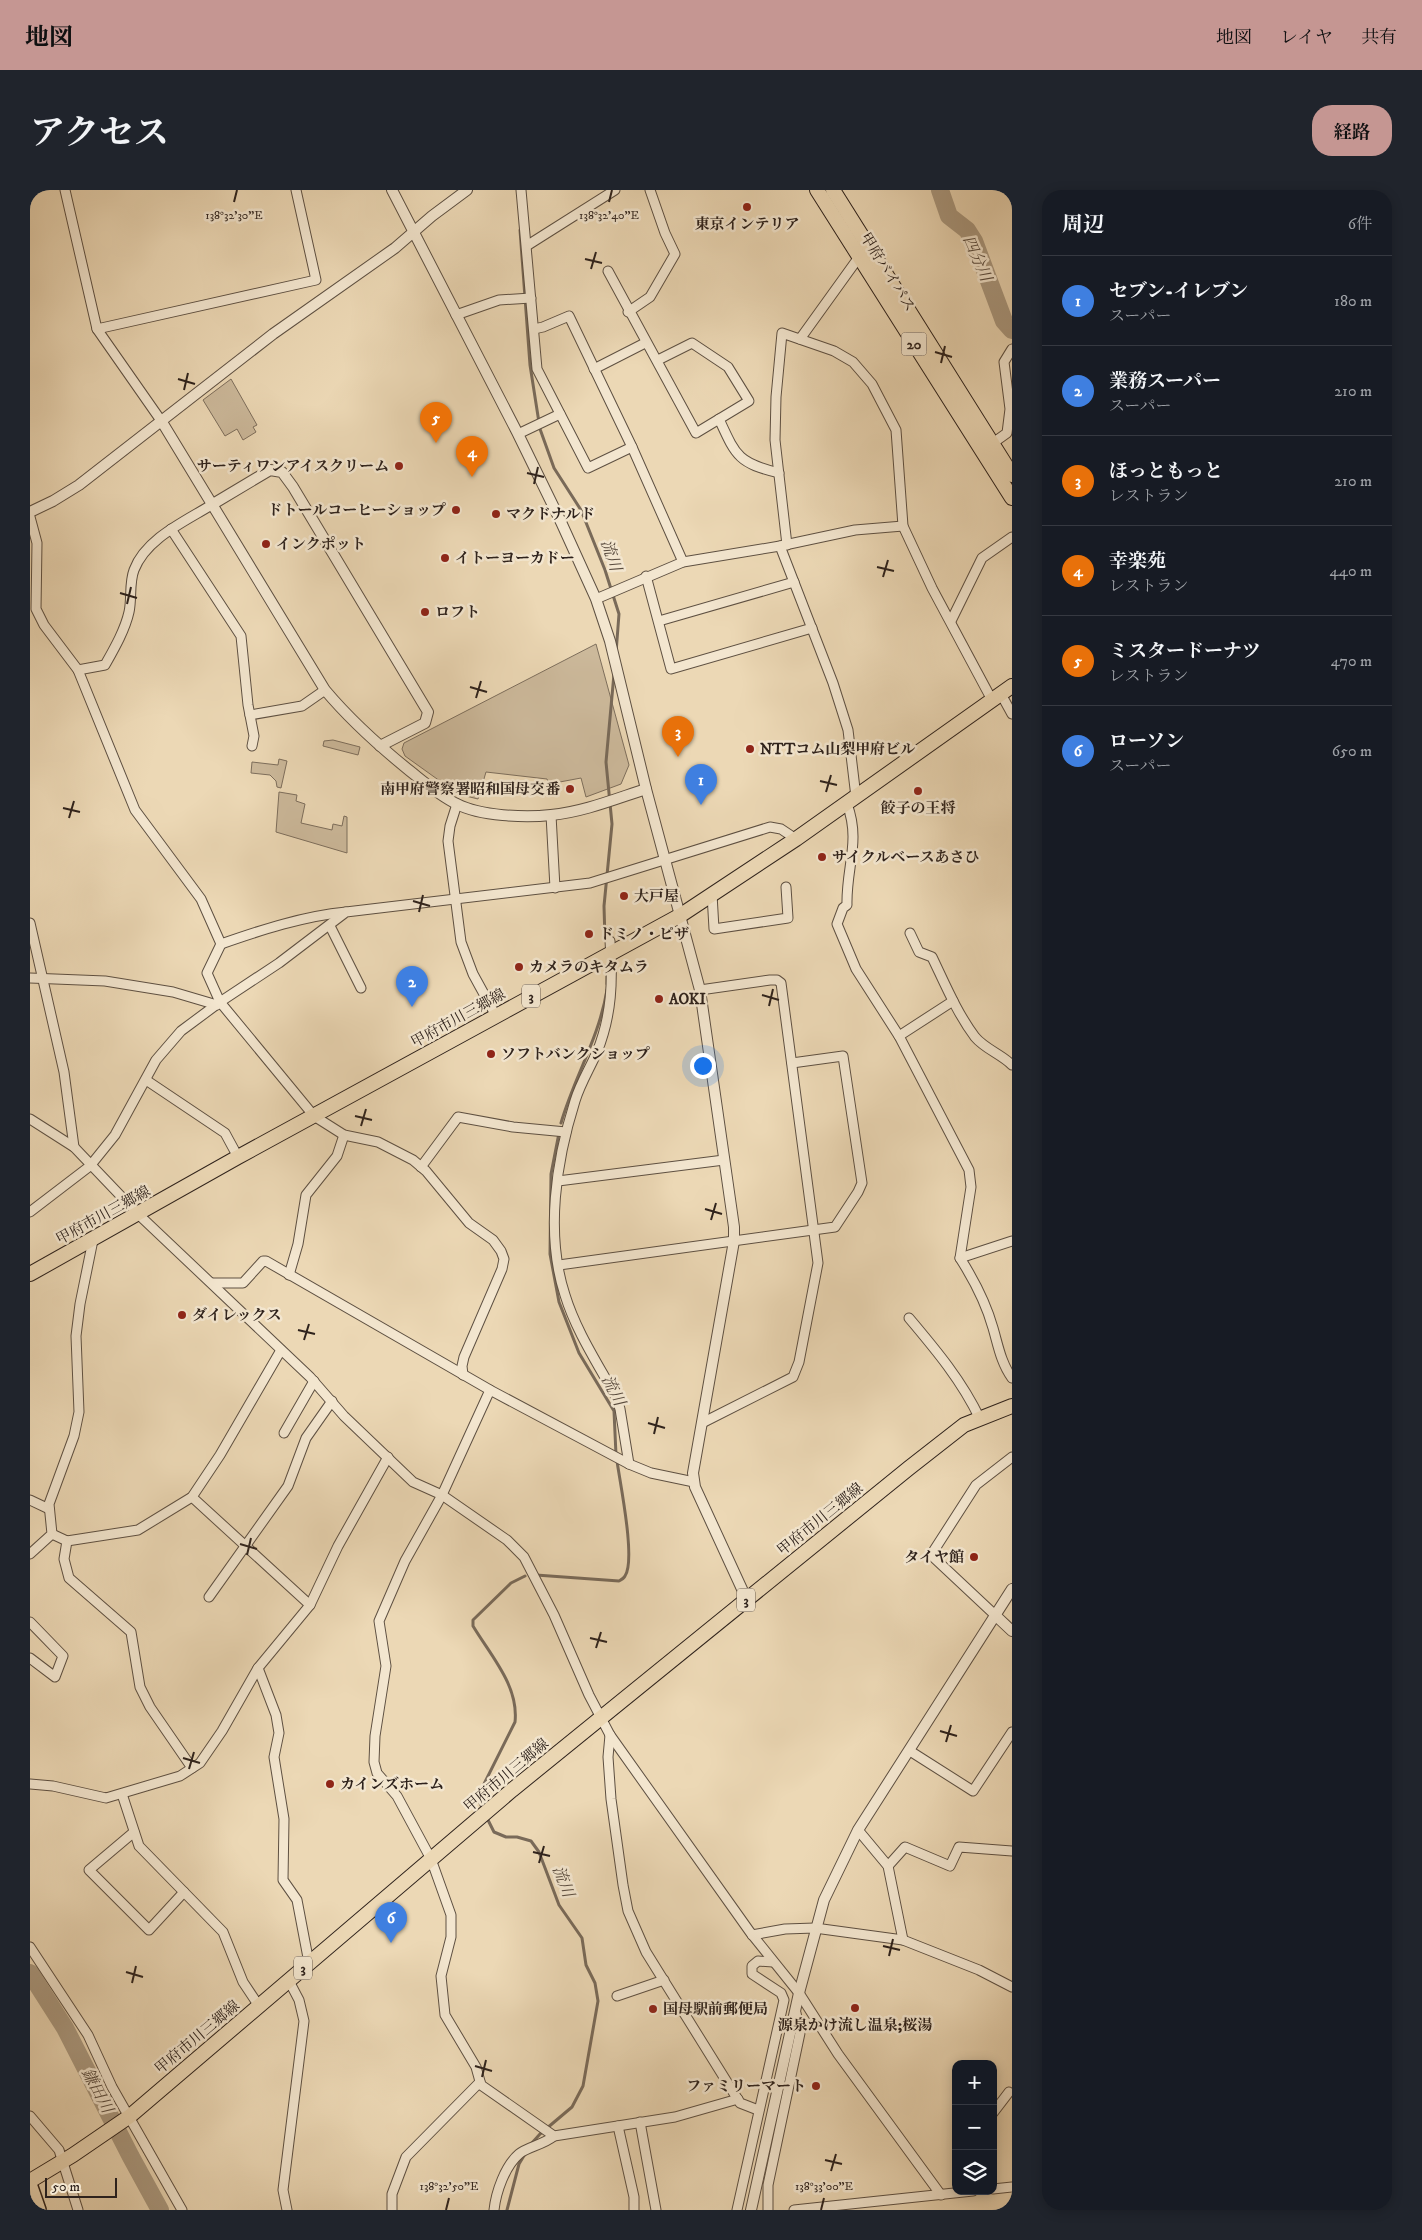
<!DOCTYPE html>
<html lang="ja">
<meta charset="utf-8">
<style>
:root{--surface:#171b24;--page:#20242c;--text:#f1f3f6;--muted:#9ea1a6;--line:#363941;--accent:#c59692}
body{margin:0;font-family:"IM FELL DW Pica","Noto Serif JP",serif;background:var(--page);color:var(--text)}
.controls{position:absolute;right:15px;bottom:15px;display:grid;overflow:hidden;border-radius:10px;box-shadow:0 2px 12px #0003}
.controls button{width:45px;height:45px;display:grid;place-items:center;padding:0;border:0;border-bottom:1px solid var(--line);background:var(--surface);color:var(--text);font:25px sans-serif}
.scale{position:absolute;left:15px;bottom:12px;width:72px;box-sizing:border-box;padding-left:5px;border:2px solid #2e221c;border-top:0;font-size:14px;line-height:18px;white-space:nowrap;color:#2e221c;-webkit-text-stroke:4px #f3e6cf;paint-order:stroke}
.you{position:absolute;left:672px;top:875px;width:18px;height:18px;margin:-12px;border:4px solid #fff;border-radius:50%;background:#1a73e8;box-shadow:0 0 0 8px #1a73e833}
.badge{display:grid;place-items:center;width:32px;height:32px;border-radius:50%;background:var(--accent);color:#fff;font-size:16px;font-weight:700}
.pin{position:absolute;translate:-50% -41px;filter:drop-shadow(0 1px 2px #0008)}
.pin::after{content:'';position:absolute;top:26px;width:18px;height:15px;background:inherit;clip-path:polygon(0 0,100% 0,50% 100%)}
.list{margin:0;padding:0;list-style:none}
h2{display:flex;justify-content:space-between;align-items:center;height:65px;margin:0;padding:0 20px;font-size:21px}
h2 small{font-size:16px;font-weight:400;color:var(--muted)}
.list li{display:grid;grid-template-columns:32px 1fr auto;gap:15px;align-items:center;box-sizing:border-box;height:90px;padding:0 20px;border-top:1px solid var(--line)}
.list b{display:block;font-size:19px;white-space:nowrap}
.list p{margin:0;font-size:16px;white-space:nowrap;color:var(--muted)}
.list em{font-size:16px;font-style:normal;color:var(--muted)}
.icon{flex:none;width:28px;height:28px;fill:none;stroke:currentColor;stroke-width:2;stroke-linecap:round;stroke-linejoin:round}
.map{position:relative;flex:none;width:982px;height:2020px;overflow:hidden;border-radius:20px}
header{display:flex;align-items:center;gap:30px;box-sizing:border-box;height:70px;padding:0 25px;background:var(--accent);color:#111}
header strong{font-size:24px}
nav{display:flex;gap:28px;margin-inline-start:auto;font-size:18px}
.intro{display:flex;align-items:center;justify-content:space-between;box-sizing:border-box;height:120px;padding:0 30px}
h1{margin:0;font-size:35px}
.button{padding:12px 22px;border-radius:20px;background:var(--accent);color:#111;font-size:18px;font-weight:700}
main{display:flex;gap:30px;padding:0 30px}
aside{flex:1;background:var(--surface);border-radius:20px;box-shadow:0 2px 12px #0003}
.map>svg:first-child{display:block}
.green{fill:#ccb99b;stroke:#7d6e5c}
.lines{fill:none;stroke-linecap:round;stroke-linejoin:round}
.stream{stroke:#796a59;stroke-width:3}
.river{stroke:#ab9a81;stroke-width:18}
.minor-casing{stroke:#5e5042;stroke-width:11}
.tertiary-casing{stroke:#5e5042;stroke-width:12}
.primary-casing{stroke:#2e221c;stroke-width:16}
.trunk-casing{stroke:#2e221c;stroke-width:16}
.motorway-casing{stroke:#2e221c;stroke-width:18}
.minor{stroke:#f3e6cf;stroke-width:9}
.tertiary{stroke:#f3e6cf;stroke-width:10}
.primary{stroke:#ecd8b5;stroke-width:14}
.trunk{stroke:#ecd8b5;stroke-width:14}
.motorway{stroke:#ecd8b5;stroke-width:15}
.ticks{fill:none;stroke:#2e221c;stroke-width:2}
.poi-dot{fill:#8f2418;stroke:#f3e6cf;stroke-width:2}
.labels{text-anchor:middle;stroke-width:5;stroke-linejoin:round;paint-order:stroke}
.shield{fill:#f3e6cf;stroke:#695d52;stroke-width:1}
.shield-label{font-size:14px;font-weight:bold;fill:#2e221c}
.poi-label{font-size:15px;font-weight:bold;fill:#2e221c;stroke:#f3e6cf;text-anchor:start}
.street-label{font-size:15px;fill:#2e221c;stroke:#f3e6cf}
.water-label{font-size:16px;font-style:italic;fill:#5a4c3f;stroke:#f3e6cf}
.ticks-label{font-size:12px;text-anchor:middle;fill:#2e221c;stroke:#f3e6cf;stroke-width:5;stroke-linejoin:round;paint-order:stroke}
</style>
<header>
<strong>地図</strong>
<nav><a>地図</a><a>レイヤ</a><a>共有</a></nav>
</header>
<div class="intro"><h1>アクセス</h1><a class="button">経路</a></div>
<main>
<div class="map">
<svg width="982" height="2020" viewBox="0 0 982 2020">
<rect width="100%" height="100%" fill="#ecd8b5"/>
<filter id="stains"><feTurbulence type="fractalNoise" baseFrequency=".004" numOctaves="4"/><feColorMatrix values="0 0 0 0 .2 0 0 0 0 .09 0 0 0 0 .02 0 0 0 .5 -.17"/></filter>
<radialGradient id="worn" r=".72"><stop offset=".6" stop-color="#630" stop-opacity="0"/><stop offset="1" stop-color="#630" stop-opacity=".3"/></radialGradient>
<g class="green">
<path d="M 201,189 L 227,235 L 223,237 L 226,242 L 213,250 L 207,239 L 195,246 L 173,210 Z"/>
<path d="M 566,454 L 599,575 L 591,594 L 556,607 L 551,588 L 519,594 L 517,589 L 456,582 L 448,609 L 428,604 L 375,566 L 372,559 L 374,553 Z"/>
<path d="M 303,550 L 330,557 L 328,565 L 293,556 L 294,551 Z"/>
<path d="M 249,569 L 257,571 L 251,598 L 247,597 L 246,591 L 240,585 L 221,583 L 222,572 L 248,575 Z"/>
<path d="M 249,602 L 267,605 L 266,611 L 275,614 L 271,633 L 302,640 L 303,634 L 312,636 L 314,626 L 317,627 L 317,663 L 246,642 Z"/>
</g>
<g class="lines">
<g class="stream">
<path d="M 490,40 L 500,175 L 510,239 L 524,278 L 551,320 L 575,380 L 589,424 L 586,463"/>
<path d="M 575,750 L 574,716 L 582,634 L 576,572 L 584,484"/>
<path d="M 577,782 L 577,794"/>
<path d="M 531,933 C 544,888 569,848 577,800"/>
<path d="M 529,943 L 521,984 L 520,1064 L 529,1112 L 549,1163 L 584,1221 L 586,1265"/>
<path d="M 506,1385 L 589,1391 C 591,1390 594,1388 595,1386 C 606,1370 590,1293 587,1271"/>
<path d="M 453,1620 L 449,1611 L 452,1598 L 485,1532 C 489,1496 461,1466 443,1436 L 443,1430 L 481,1393 L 495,1386"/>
<path d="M 457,1628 L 464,1642 L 476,1647 L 487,1647 L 501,1651 L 509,1662 L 529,1715 L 552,1748 L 556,1775 L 565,1793 L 568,1811 L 553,1896 L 542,1917 L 510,1944 L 501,1954"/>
<path d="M 477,2020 L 489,1974 L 495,1964"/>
</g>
<g class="river">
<path d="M 910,0 L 919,26 L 937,40 L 944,51 L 974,131 L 982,140"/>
<path d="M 0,1783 L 35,1838 L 101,1967 L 130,2020"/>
</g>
<g class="minor-casing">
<g id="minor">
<path d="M 35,0 L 67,139 L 286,90 L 266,0"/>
<path d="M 491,0 L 507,179 L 558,278 L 602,257"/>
<path d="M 498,55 L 585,0"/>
<path d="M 578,81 L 666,243 L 719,211 L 698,177 L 662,153 L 628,170"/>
<path d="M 598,122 L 620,107 L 645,64 L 635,43 L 620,0"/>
<path d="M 426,125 L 469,110 L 501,108"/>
<path d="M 67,139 L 132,232"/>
<path d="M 504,139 L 513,137 L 539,126 L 602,257 L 653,372"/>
<path d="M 770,149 L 829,67"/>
<path d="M 564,179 L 615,153"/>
<path d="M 689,229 C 706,266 708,273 749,283"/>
<path d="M 488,244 L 530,224"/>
<path d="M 963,253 L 977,243 L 980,219 L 974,172 L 982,159"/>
<path d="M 0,327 L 7,353 L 6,419 L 14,435 L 48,480 L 105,620 L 171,709 L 191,754 L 177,783 L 190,812 L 284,926 L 314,945 L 348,952 L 383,970 L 396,981 L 439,1033 L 463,1050 L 471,1061 L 474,1069 L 472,1079 L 434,1167 L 432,1176 L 433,1185"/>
<path d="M 141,339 L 211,446 L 218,515 L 224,546 L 222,556"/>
<path d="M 757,355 L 745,250 L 746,207 L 752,143 L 804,161 L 823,172 L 842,194 L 866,240 L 873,336 L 902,398 L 962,510"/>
<path d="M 750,356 L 803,493 L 818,540 L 826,607"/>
<path d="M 616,386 L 641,479 L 782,438"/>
<path d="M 566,409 L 653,372 L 750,356 L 825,340 L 873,336"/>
<path d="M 629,431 L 764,392"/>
<path d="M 921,431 L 952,368 L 982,347"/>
<path d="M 48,480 L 75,475 C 84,459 95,440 99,422 C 102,409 99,393 104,380 C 116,348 156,331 183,314"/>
<path d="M 971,504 L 982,524"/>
<path d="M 220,525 L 272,516 L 295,500"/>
<path d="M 427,614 L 420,636 L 418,651 L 431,752 L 443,784 L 466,826"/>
<path d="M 817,614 C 831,651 816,677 817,715 L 813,718 L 807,734 L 826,779 L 869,846 L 939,980 L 941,997 L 930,1068 C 944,1090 956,1113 963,1138 C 968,1155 971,1173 982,1188"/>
<path d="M 521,625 L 525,698"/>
<path d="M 682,704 L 684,739 L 758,728 L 756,697"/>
<path d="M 0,733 L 34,882 L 44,957"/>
<path d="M 300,736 L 331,798"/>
<path d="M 880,743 L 889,762 L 902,767 C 915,794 927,823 945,847 C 955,859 971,864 982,875"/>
<path d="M 580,751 C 583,790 582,825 567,862 C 560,878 550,894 545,911 C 526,971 515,1044 535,1105 C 546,1141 568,1174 586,1207 L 590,1219 L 599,1274"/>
<path d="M 191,754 C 231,740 274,726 316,722"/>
<path d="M 0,788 L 75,791 L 143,802 L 187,815"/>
<path d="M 670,800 L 740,790 L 747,790 L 751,793 L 788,1073 L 769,1172 L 763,1187 L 672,1233"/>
<path d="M 869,846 L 923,811"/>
<path d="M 116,890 L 195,943 L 208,967"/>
<path d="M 0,929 L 44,957 L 108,1024 L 280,1187 L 314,1226 L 383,1292 L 412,1305 L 477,1350 L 494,1367 L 524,1425 L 559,1505 L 580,1545 L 720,1742 L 769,1803 L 808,1864 L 911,2005"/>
<path d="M 391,977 L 428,927 L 483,937 L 536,942"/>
<path d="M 528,991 L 694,970"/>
<path d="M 0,1022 L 60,976 L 85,945 L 126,870 L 151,841 L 190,812 L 249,773 L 316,722 L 560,693 L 740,637 L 751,639 L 766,649"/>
<path d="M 930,1068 L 982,1051"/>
<path d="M 529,1075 L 805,1037 L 828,1002 L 832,993 L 813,866 L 762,873"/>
<path d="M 259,1085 L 268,1054 L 276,1005 L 307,966 L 314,945"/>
<path d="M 183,1093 L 213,1093 L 233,1071 L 236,1071 L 460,1200 L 599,1274 L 621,1283 L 664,1292"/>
<path d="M 879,1128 C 906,1160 932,1191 950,1229"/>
<path d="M 460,1200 L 412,1305 L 375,1371 L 349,1431 L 356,1476 L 345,1546 L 344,1572 L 347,1583 L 367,1606 L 401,1669 L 421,1725 L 421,1747 L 411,1786 L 415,1825 L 446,1877 L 451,1895 L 524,1946 L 645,1927 L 708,1909"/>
<path d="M 254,1243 L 284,1191"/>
<path d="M 162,1307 L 280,1415"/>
<path d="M 0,1310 L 19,1319"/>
<path d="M 22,1344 L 37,1351 L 108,1340 L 162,1307 L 190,1265 L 251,1160"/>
<path d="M 37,1351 L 34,1369 L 39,1388 L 101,1442 L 110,1497 L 120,1517 L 162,1578"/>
<path d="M 0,1364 L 22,1344 L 19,1314 L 44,1246 L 49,1222 L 46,1146 L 50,1114 L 63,1050"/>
<path d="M 179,1407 L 258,1296 L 276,1248 L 302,1211"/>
<path d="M 965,1425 L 901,1365 L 946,1295 L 982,1267"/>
<path d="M 0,1432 L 33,1466 L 25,1487 L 0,1468"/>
<path d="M 228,1478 L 246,1525 L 249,1543 L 244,1567 L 254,1629 L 253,1690 L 267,1710 L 279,1773"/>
<path d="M 580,1545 L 578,1567 L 581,1609 L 593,1695 L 598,1721 L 616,1762 L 710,1913 L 728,1920"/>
<path d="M 880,1561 L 943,1601 L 982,1542"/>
<path d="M 0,1594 L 23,1596 L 76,1608 L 150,1586 L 170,1573 L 192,1541 L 228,1478 L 280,1415 L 308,1356 L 358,1267"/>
<path d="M 92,1604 L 109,1656 L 193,1742 L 213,1792 L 229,1816"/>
<path d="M 828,1640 L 858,1676 L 873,1750"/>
<path d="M 104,1642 L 59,1680 L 119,1740 L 154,1702"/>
<path d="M 858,1676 L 875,1657 L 920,1676 L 929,1657 L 982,1661"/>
<path d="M 722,1745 L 755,1739 L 785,1738 L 873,1750 L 949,1780 L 982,1797"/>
<path d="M 0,1757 L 58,1845 L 82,1897 L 152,2020"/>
<path d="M 587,1806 L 634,1790"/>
<path d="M 963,1923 L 979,1902"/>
<path d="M 0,1926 L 29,1960 L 48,2020"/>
<path d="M 610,1932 L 626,2020"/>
<path d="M 588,1936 L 604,2007 L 604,2020"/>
<path d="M 963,1999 L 982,1997"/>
<path d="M 257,2020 L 253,2000 L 274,1831 L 269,1810 L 259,1791"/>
<path d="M 362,2020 L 362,2004 L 376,1967 L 450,1892"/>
<path d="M 464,2020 C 466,2002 475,1976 489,1964 C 497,1957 513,1955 524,1946"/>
<path d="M 707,2020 L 754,1810 L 751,1803 L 722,1784 L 722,1776 L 728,1771 L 743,1772"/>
<path d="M 738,2020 L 738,1995 L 770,1843 L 766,1823"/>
<path d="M 764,2020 L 943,2001"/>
</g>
</g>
<g class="tertiary-casing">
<g id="tertiary">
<path d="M 362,0 L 488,244 L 531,332 L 566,409 L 580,451 L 616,599 L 670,800 L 704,1037 L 704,1051 L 663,1283 L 665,1297 L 717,1410"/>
<path d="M 132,232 L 295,500 C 321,531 349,556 380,581 C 394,592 410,606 427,614 C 450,626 495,628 521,625 C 553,622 585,609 616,599"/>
<path d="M 183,314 L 240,280 L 252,282 L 263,297 L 398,522 L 395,533 L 350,556"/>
<path d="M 0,322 L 23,311 L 49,295 L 243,144 L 365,58 L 402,26 L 437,0"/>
<path d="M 965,1425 L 982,1441"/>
<path d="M 721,2020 L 769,1803 L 794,1710 L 828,1640 L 982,1399"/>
</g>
</g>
<g class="primary-casing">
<g id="primary">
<path d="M 0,1084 L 208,967 L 651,725 L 766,649 L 982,496"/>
<path d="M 0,1991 L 43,1965 L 100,1926 L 482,1600 L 879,1278 L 934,1235 L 982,1216"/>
</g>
</g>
<g class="trunk-casing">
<g id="trunk">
<path d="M 787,0 L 982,308"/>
<path d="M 803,0 L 982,285"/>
</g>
</g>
<g class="motorway-casing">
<path id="motorway" d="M 0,1997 L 8,2020"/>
</g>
<use href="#minor" class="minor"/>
<use href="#tertiary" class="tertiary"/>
<use href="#primary" class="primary"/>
<use href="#trunk" class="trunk"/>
<use href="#motorway" class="motorway"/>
</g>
<path class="ticks" d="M 204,12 L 207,0M 579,12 L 582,0M 555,69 L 572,73M 561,79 L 566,62M 905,162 L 922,167M 911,173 L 915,156M 148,189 L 165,194M 154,200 L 158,183M 497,283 L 514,287M 504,294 L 508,277M 847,377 L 864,381M 853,387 L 858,370M 90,403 L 107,408M 97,414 L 101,397M 440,497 L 457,502M 446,508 L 451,491M 790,591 L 807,595M 796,602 L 801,585M 33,618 L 50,622M 39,628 L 44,611M 383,711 L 400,716M 389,722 L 393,705M 732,805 L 749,810M 739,816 L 743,799M 325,926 L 342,930M 331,936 L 336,919M 675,1019 L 692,1024M 681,1030 L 686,1013M 268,1140 L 285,1144M 274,1150 L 279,1134M 618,1233 L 635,1238M 624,1244 L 628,1227M 210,1354 L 227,1359M 217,1365 L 221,1348M 560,1448 L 577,1452M 566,1458 L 571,1442M 910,1541 L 927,1546M 916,1552 L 921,1535M 153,1568 L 170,1573M 159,1579 L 164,1562M 503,1662 L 520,1666M 509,1673 L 514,1656M 853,1756 L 870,1760M 859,1766 L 863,1749M 96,1782 L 113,1787M 102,1793 L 106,1776M 445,1876 L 462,1881M 452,1887 L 456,1870M 795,1970 L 812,1974M 801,1981 L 806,1964M 416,2020 L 419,2008M 791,2020 L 794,2008"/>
<g class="poi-dot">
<circle cx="717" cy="17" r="5"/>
<circle cx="369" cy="276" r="5"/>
<circle cx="426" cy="320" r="5"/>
<circle cx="466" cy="324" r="5"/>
<circle cx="236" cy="354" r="5"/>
<circle cx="415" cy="368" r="5"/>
<circle cx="395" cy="422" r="5"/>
<circle cx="720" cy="559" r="5"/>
<circle cx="540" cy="599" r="5"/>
<circle cx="888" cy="601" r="5"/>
<circle cx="792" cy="667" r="5"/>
<circle cx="594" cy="706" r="5"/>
<circle cx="559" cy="744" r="5"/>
<circle cx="489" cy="777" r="5"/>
<circle cx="629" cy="809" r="5"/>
<circle cx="461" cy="864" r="5"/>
<circle cx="152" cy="1125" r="5"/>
<circle cx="944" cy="1367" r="5"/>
<circle cx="300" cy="1594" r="5"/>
<circle cx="825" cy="1818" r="5"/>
<circle cx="623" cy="1819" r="5"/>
<circle cx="786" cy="1896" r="5"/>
</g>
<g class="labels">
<g class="shield">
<rect x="871.5" y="142.5" width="25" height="23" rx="4"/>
<rect x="492" y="794.5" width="18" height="23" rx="4"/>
<rect x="707" y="1398.5" width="18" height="23" rx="4"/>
<rect x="264" y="1766.5" width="18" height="23" rx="4"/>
</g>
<g class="shield-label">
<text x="884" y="159">20</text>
<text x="501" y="811">3</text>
<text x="716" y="1415">3</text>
<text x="273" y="1783">3</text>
</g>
<g class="poi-label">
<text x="717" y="39" text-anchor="middle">東京インテリア</text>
<text x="359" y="281" text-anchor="end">サーティワンアイスクリーム</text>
<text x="416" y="325" text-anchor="end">ドトールコーヒーショップ</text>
<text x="476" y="329">マクドナルド</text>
<text x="246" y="359">インクポット</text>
<text x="425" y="373">イトーヨーカドー</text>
<text x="405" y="427">ロフト</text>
<text x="730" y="564">NTTコム山梨甲府ビル</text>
<text x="530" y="604" text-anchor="end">南甲府警察署昭和国母交番</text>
<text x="888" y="623" text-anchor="middle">餃子の王将</text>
<text x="802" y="672">サイクルベースあさひ</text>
<text x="604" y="711">大戸屋</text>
<text x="569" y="749">ドミノ・ピザ</text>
<text x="499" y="782">カメラのキタムラ</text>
<text x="639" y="814">AOKI</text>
<text x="471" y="869">ソフトバンクショップ</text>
<text x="162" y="1130">ダイレックス</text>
<text x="934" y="1372" text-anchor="end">タイヤ館</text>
<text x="310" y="1599">カインズホーム</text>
<text x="633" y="1824">国母駅前郵便局</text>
<text x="825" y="1840" text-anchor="middle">源泉かけ流し温泉;桜湯</text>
<text x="776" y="1901" text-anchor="end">ファミリーマート</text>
</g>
<g class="street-label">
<text transform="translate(858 82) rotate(58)" y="5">甲府バイパス</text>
<text transform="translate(428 828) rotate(-29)" y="5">甲府市川三郷線</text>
<text transform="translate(73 1025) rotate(-29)" y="5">甲府市川三郷線</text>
<text transform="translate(790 1329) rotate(-39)" y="5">甲府市川三郷線</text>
<text transform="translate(476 1585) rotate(-40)" y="5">甲府市川三郷線</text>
<text transform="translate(167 1847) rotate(-40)" y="5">甲府市川三郷線</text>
</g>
<g class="water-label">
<text transform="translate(948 68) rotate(66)" y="6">四分川</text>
<text transform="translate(582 365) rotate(71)" y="6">流川</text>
<text transform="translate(584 1200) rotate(63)" y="6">流川</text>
<text transform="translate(534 1691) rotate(69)" y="6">流川</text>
<text transform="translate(68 1900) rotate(62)" y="6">鎌田川</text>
</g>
</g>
<g class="ticks-label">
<text x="204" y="29">138°32'30"E</text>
<text x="579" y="29">138°32'40"E</text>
<text x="419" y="2000">138°32'50"E</text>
<text x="794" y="2000">138°33'00"E</text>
</g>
<rect width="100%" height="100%" filter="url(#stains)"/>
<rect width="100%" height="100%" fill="url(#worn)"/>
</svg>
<div class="controls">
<button>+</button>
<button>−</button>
<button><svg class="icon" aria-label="layers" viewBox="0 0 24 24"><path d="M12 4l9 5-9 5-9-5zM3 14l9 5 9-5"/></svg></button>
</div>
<div class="scale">50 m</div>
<div class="you"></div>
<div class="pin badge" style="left:671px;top:615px;background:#3f7fe0">1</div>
<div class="pin badge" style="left:382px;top:817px;background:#3f7fe0">2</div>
<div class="pin badge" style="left:648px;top:567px;background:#e8710a">3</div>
<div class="pin badge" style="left:442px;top:287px;background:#e8710a">4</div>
<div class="pin badge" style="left:406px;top:253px;background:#e8710a">5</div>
<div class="pin badge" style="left:361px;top:1753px;background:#3f7fe0">6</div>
</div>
<aside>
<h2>周辺<small>6件</small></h2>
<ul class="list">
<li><span class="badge" style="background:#3f7fe0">1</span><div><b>セブン-イレブン</b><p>スーパー</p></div><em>180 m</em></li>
<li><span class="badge" style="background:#3f7fe0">2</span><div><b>業務スーパー</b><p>スーパー</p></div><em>210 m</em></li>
<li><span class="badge" style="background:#e8710a">3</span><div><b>ほっともっと</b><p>レストラン</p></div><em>210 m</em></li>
<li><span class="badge" style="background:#e8710a">4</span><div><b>幸楽苑</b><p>レストラン</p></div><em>440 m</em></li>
<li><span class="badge" style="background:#e8710a">5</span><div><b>ミスタードーナツ</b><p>レストラン</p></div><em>470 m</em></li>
<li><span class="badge" style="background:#3f7fe0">6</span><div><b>ローソン</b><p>スーパー</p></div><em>650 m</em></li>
</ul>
</aside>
</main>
